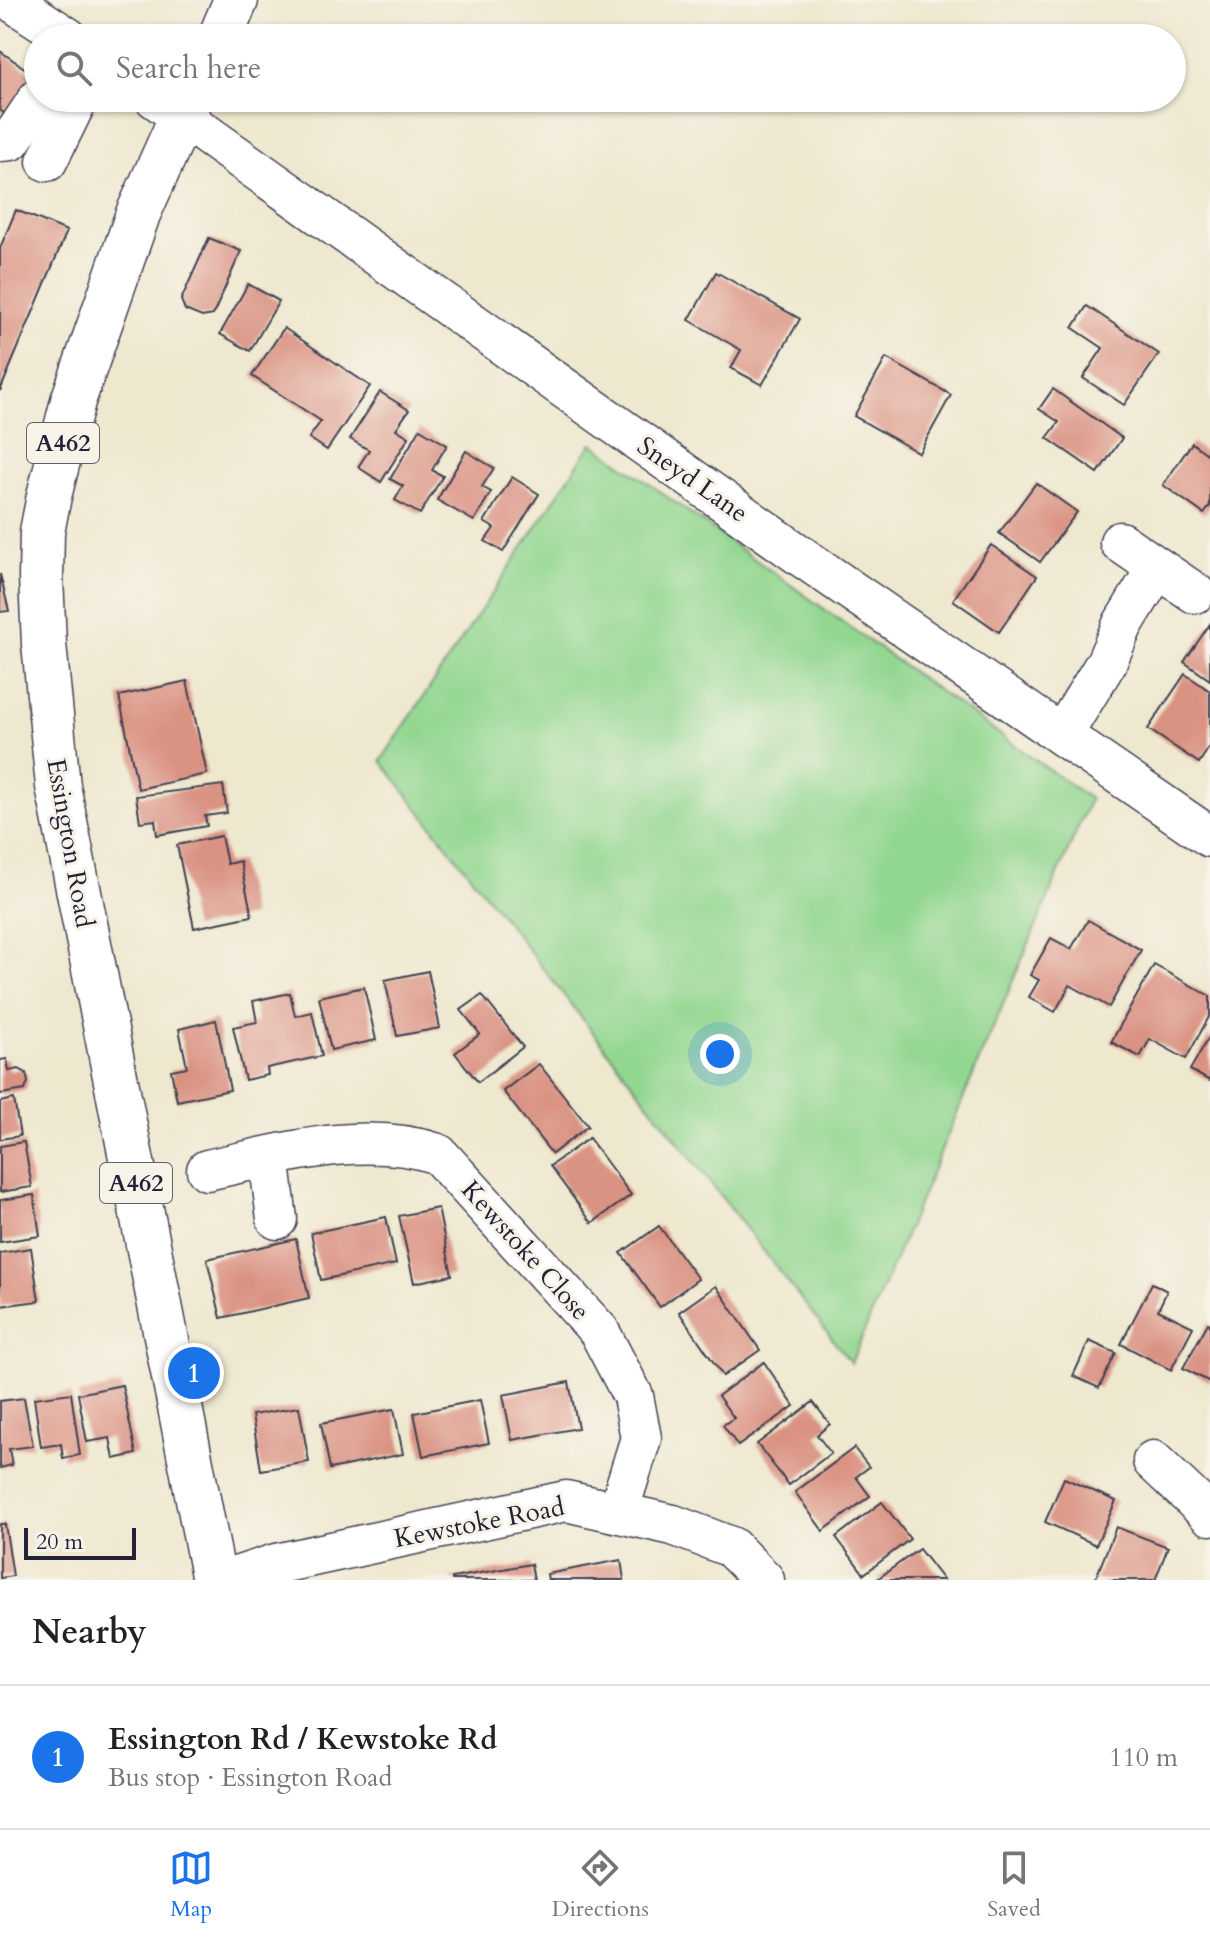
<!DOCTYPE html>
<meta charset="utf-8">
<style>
:root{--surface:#fff;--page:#f6f6f6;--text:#222;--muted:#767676;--line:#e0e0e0;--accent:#1a73e8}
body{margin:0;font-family:Cardo,serif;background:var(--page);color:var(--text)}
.scale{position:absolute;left:24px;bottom:20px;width:112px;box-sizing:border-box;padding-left:8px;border:4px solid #22223b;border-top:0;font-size:22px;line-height:28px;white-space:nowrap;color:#22223b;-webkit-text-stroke:6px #f7f3e8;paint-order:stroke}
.you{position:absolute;left:720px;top:1054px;width:28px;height:28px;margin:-20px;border:6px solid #fff;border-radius:50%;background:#1a73e8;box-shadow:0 0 0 12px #1a73e833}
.badge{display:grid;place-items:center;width:52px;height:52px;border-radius:50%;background:var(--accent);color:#fff;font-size:26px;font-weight:700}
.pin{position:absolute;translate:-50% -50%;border:4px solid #fff;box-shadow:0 2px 8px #0006}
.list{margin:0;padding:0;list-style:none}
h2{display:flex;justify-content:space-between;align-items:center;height:104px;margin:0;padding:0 32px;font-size:34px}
h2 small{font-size:26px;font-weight:400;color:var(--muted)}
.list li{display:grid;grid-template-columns:52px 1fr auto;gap:24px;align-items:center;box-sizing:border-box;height:144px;padding:0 32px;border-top:2px solid var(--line)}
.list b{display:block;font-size:30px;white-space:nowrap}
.list p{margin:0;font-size:26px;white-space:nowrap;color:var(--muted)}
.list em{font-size:26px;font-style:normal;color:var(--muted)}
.icon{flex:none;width:44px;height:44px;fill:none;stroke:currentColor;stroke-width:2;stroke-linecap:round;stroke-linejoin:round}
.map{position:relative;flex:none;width:1210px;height:1580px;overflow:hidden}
.search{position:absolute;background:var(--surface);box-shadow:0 2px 6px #0004;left:24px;right:24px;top:24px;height:88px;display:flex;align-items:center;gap:20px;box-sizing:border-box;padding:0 28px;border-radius:44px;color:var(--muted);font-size:30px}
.sheet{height:248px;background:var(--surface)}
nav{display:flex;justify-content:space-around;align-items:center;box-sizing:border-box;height:112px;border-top:2px solid var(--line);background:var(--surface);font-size:22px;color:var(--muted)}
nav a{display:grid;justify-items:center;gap:4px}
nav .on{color:var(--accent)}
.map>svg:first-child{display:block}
.green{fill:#92d790;stroke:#5a7c66;stroke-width:2}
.building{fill:#da9383}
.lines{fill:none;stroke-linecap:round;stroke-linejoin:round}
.minor-casing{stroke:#414051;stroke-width:43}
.major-casing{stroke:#414051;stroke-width:47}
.minor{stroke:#fff;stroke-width:40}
.major{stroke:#fff;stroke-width:44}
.labels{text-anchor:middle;stroke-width:6;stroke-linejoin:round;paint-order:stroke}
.shield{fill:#f7f3e8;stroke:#62616f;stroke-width:2}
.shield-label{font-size:24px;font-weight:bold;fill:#22223b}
.street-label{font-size:26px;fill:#22223b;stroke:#f7f3e8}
</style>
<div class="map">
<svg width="1210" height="1580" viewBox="0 0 1210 1580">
<rect width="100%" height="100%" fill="#f7f3e8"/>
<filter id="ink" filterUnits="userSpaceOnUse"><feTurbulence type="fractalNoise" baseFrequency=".0125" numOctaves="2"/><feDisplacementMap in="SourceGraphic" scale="16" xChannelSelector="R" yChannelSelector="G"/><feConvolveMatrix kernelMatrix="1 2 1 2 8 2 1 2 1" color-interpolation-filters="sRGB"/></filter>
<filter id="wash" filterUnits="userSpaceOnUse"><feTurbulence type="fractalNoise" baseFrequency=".006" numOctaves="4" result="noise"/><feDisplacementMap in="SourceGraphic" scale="32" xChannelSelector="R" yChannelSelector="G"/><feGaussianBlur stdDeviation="1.8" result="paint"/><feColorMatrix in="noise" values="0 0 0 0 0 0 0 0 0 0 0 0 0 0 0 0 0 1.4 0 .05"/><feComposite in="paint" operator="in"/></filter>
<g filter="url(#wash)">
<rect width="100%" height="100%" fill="#eee8cf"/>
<path class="green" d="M 592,443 L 1090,799 L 851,1363 L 381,761 Z"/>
<g id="blocks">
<g class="building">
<path d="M 0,51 L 33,74 L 5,114 L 0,110 Z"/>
<path d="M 16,210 L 67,231 L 0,391 L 0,248 Z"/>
<path d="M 209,238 L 241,251 L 213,315 L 202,317 L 185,310 L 181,300 Z"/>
<path d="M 716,272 L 800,319 L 762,385 L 731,368 L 741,350 L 689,320 Z"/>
<path d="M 248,284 L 279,301 L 250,351 L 220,334 Z"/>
<path d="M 1087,306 L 1159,354 L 1124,405 L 1083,378 L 1103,348 L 1073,328 Z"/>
<path d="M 284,328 L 370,386 L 327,450 L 309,438 L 321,421 L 252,376 Z"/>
<path d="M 886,358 L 951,395 L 919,453 L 854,416 Z"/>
<path d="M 1053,389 L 1122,438 L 1098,473 L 1047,438 L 1059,422 L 1039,409 Z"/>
<path d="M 380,392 L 409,410 L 396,429 L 409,437 L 381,482 L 358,467 L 369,450 L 350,439 Z"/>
<path d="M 420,429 L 447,445 L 432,470 L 443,476 L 420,514 L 395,500 L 403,486 L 390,479 Z"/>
<path d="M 1192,443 L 1210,456 L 1210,506 L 1204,514 L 1163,485 Z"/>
<path d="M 466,451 L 494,468 L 482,487 L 491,492 L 474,521 L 437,500 Z"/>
<path d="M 512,477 L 539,494 L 503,552 L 485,541 L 494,528 L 484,522 Z"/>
<path d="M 1036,483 L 1077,512 L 1040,562 L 999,533 Z"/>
<path d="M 991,545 L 1037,576 L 999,632 L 953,600 Z"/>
<path d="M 0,574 L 9,611 L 0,612 Z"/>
<path d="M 1210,624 L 1210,680 L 1184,662 Z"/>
<path d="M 1185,674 L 1210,691 L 1210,746 L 1199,763 L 1148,729 Z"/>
<path d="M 187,681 L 207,774 L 138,789 L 119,696 Z"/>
<path d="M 223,785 L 227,813 L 205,816 L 207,826 L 157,835 L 155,820 L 140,822 L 136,796 Z"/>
<path d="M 221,836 L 227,864 L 240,861 L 252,916 L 194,928 L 177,845 Z"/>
<path d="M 1088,920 L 1141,950 L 1109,1007 L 1070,985 L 1055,1012 L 1029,997 L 1039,980 L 1030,975 L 1051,938 L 1071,949 Z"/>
<path d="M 1154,965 L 1210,996 L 1210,1015 L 1186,1059 L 1150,1039 L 1140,1057 L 1111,1042 Z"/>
<path d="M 428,971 L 440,1028 L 397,1036 L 385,980 Z"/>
<path d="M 364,987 L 376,1040 L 331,1050 L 319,997 Z"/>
<path d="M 290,993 L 295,1016 L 312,1012 L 322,1056 L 267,1068 L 268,1075 L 245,1080 L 233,1027 L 257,1022 L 253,1001 Z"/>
<path d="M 482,995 L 523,1047 L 478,1082 L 455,1053 L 480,1034 L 461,1010 Z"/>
<path d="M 216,1020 L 230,1090 L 177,1101 L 171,1070 L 187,1067 L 179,1029 Z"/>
<path d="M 1210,1035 L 1210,1081 L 1190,1070 Z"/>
<path d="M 7,1059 L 9,1071 L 19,1069 L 26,1073 L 28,1082 L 25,1090 L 0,1094 L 0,1060 Z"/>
<path d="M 539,1064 L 588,1126 L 552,1154 L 503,1091 Z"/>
<path d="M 14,1099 L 20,1136 L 0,1139 L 0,1102 Z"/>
<path d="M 589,1138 L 631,1195 L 592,1223 L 550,1166 Z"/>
<path d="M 24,1142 L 32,1187 L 0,1192 L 0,1146 Z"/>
<path d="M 34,1195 L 40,1236 L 0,1242 L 0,1200 Z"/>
<path d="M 438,1208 L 452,1275 L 414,1283 L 399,1216 Z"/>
<path d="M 386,1217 L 396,1264 L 321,1280 L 311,1233 Z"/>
<path d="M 659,1226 L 698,1279 L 660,1307 L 621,1253 Z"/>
<path d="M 296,1239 L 309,1298 L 221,1318 L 207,1259 Z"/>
<path d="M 31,1248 L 39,1301 L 0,1306 L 0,1253 Z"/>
<path d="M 1152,1283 L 1167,1291 L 1158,1310 L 1193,1327 L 1171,1370 L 1121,1344 Z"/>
<path d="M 716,1286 L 760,1350 L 723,1376 L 679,1312 Z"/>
<path d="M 1208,1323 L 1210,1324 L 1210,1382 L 1183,1368 Z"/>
<path d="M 1089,1341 L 1116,1353 L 1099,1388 L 1073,1376 Z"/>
<path d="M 764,1362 L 794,1406 L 738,1446 L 723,1425 L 734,1418 L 718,1396 Z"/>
<path d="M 569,1382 L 578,1428 L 512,1440 L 503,1395 Z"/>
<path d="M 122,1385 L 136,1454 L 114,1459 L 110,1438 L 87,1442 L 78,1394 Z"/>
<path d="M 71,1393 L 80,1455 L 63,1458 L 61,1444 L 41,1447 L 34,1398 Z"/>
<path d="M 24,1398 L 33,1446 L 9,1449 L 12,1465 L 0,1468 L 0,1401 Z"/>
<path d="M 480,1400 L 489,1443 L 423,1456 L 414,1413 Z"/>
<path d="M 813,1402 L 830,1424 L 817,1435 L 831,1453 L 789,1485 L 757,1444 Z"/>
<path d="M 299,1407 L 309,1462 L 261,1470 L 252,1415 Z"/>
<path d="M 394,1409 L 403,1454 L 330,1469 L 321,1423 Z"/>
<path d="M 854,1448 L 869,1467 L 856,1477 L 870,1496 L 823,1531 L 795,1492 Z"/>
<path d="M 1064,1478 L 1116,1501 L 1096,1545 L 1045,1522 Z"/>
<path d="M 882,1502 L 910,1539 L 864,1574 L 836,1537 Z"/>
<path d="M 0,1524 L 5,1524 L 13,1576 L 0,1578 Z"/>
<path d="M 1116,1527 L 1168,1547 L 1155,1580 L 1095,1580 Z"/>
<path d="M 919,1549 L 943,1580 L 876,1580 Z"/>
<path d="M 621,1560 L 624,1580 L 548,1580 L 547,1574 Z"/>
<path d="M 531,1564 L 534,1580 L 452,1580 L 452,1578 Z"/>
</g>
</g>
</g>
<g filter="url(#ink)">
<use href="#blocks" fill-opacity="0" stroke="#414051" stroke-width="2"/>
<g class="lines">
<g class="minor-casing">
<g id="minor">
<path d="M 10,0 L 68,38"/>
<path d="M 155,98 L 798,554 L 1210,837"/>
<path d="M 0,141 L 11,140 L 39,98"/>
<path d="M 47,161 L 78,98"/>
<path d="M 1120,542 L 1195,593"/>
<path d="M 1062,735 L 1106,663 L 1123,624 L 1157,568"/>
<path d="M 269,1157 L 277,1219"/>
<path d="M 207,1170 C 281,1154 364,1129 438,1154 L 599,1331 L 633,1396 L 641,1438 L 618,1512"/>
<path d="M 1153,1461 L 1210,1515"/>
<path d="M 227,1580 L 276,1564 L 566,1501 L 673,1525 L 731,1547 L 764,1580"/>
</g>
</g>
<g class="major-casing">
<g id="major">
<path d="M 220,38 L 236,0"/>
<path d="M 190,98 L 138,214 L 73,401 L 49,496 L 42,532 L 41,577 L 44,644 L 58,786 L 214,1580"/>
</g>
</g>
<use href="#minor" class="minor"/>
<use href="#major" class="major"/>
</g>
</g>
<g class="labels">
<g class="shield">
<rect x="27" y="423" width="72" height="40" rx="6"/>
<rect x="100" y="1163" width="72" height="40" rx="6"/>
</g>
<g class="shield-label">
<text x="63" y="451">A462</text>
<text x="136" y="1191">A462</text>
</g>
<g class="street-label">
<text transform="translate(693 479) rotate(35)" y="9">Sneyd Lane</text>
<text transform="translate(71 843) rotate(80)" y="9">Essington Road</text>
<text transform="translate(526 1250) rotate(48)" y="9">Kewstoke Close</text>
<text transform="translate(479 1522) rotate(-11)" y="9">Kewstoke Road</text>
</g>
</g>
</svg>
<div class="scale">20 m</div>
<div class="you"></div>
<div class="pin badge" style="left:194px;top:1373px">1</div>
<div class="search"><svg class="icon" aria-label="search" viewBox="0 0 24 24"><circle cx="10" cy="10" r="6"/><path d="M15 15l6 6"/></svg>Search here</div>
</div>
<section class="sheet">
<h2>Nearby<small></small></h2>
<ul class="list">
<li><span class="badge">1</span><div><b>Essington Rd / Kewstoke Rd</b><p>Bus stop · Essington Road</p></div><em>110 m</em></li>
</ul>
</section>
<nav>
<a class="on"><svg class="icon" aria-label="map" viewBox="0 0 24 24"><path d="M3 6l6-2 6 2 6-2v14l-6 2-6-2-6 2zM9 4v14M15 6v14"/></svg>Map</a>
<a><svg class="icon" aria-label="directions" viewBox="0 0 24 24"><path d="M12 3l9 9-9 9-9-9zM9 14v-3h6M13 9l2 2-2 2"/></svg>Directions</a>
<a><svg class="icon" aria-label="saved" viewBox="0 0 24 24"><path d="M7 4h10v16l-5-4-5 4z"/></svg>Saved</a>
</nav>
